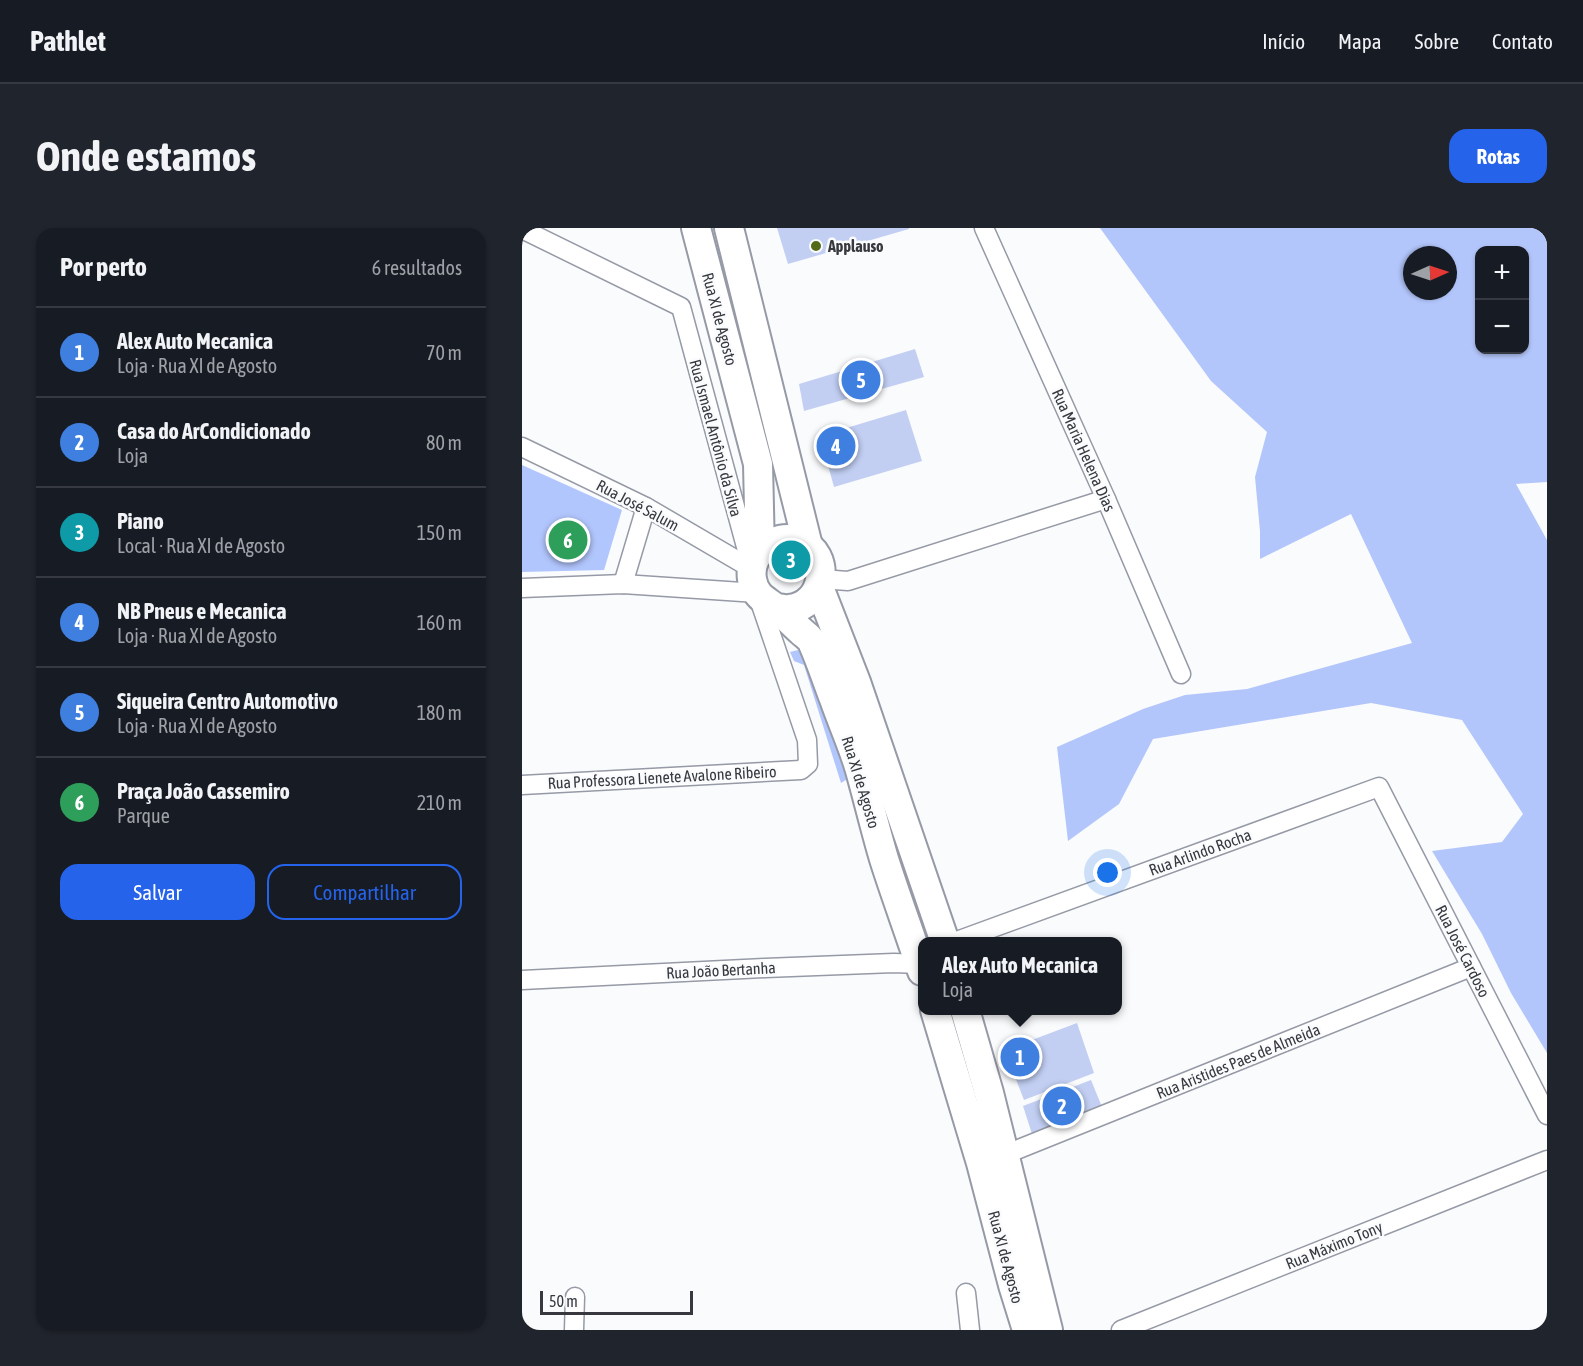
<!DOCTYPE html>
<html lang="pt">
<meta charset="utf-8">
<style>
:root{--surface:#171b24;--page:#20242c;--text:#f1f3f6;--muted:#9ea1a6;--line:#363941;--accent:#2563eb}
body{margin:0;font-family:"Asap Condensed",sans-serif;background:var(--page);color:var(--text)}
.controls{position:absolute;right:18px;top:18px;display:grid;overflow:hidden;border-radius:12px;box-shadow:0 2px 4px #0004}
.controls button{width:54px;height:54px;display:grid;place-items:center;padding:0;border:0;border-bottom:2px solid var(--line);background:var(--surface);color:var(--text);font:30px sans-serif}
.compass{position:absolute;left:881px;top:18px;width:54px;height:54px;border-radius:50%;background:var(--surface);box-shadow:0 2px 4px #0004;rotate:87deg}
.scale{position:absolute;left:18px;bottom:15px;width:153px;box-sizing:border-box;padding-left:6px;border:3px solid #37393e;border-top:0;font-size:16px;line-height:21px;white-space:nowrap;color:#37393e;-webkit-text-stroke:4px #fafbfd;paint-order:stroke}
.you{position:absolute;left:586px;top:645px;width:21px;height:21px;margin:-15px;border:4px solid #fff;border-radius:50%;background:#1a73e8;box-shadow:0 0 0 9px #1a73e833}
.badge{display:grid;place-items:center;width:39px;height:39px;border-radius:50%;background:var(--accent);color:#fff;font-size:20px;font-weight:700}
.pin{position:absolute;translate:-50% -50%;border:3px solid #fff;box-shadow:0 2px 6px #0006}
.popup{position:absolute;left:396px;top:709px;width:204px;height:78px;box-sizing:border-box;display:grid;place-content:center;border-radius:12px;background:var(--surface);filter:drop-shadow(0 2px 4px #0005);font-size:20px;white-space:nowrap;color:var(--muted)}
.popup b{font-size:22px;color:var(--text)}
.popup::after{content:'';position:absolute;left:50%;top:100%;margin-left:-12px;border:12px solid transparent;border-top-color:var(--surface)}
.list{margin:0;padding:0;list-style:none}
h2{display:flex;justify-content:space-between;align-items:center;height:78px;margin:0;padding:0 24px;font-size:26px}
h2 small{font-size:20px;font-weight:400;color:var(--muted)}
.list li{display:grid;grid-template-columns:39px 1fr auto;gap:18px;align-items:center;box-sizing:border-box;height:90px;padding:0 24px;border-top:2px solid var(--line)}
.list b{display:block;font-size:22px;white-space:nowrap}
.list p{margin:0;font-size:20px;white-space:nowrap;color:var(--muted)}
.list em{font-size:20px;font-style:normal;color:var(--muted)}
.actions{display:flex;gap:12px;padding:18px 24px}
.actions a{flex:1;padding:14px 0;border:2px solid var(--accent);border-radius:18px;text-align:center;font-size:21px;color:var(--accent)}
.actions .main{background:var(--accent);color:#fff}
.map{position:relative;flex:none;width:1025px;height:1102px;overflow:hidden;border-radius:18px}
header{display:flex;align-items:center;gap:36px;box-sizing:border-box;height:84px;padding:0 30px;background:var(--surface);border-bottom:2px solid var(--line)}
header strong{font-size:28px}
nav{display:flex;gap:33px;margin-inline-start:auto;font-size:21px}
.intro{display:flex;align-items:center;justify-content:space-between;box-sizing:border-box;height:144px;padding:0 36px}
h1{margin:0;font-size:42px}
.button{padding:15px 27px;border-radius:18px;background:var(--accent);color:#fff;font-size:21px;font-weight:700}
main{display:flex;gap:36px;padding:0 36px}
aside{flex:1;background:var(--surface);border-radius:18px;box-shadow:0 2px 4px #0004}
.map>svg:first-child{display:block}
.green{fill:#b2c6fe}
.forest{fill:#b3c6fb;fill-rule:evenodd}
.building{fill:#c2cff3}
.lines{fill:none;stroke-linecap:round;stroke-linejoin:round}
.minor-casing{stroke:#969aa6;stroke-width:21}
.primary-casing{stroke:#969aa6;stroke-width:32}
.minor{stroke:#fff;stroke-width:18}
.primary{stroke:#fff;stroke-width:28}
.poi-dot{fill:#526a1a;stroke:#fafbfd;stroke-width:2}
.labels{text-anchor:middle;stroke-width:5;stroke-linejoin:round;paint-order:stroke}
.poi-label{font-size:16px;font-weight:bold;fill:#37393e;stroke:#fafbfd;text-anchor:start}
.street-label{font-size:16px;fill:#37393e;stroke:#fafbfd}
</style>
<header>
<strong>Pathlet</strong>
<nav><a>Início</a><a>Mapa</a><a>Sobre</a><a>Contato</a></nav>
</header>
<div class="intro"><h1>Onde estamos</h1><a class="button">Rotas</a></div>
<main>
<aside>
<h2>Por perto<small>6 resultados</small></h2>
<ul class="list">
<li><span class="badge" style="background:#3f7fe0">1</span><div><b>Alex Auto Mecanica</b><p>Loja · Rua XI de Agosto</p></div><em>70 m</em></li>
<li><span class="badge" style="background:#3f7fe0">2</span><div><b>Casa do ArCondicionado</b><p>Loja</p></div><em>80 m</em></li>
<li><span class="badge" style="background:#0f9aa8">3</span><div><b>Piano</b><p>Local · Rua XI de Agosto</p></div><em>150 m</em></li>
<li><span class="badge" style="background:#3f7fe0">4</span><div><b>NB Pneus e Mecanica</b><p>Loja · Rua XI de Agosto</p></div><em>160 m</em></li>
<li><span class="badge" style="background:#3f7fe0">5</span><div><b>Siqueira Centro Automotivo</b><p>Loja · Rua XI de Agosto</p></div><em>180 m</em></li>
<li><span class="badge" style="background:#2e9e5b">6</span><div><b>Praça João Cassemiro</b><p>Parque</p></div><em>210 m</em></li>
</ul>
<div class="actions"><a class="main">Salvar</a><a>Compartilhar</a></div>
</aside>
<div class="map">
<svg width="1025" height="1102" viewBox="0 0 1025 1102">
<rect width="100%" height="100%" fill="#fafbfd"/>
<g class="green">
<path d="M 0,237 L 100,282 L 82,342 L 0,344 Z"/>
<path d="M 276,422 L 288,430 L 327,550 L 319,555 L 282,437 L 272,433 L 268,424 Z"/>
</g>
<path class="forest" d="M 578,0 L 1025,0 L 1025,254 L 994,256 L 1025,312 L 1025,825 L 989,765 L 960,706 L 910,623 L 980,614 L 1001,586 L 940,492 L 849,475 L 631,511 L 597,576 L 546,613 L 535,519 L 621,481 L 663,467 L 725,461 L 890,415 L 829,286 L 738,331 L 738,303 L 733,249 L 745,204 L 689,153 ZM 957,22 L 1002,22 L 1002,122 L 957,122 ZM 890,27 L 926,27 L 926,63 L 890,63 Z"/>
<g class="building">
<path d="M 255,0 L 387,0 L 387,1 L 266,36 Z"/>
<path d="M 393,121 L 402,149 L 282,183 L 277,156 Z"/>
<path d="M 384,182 L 400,233 L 312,259 L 298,208 Z"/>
<path d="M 555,795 L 572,845 L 502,872 L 481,818 L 490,814 L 491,819 Z"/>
<path d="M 569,852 L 580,879 L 510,906 L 501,878 Z"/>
</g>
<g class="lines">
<g class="minor-casing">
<g id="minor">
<path d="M 462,0 L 584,271 L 659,446"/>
<path d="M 0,1 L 159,79 L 230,341"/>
<path d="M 0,219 L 124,279 L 230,341"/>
<path d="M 299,351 L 326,353 L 584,271"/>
<path d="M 101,356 L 124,279"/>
<path d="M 0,360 L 101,356 L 235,365 L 285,512 L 286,536 L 279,542 L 0,557"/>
<path d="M 432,714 L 857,559 L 1025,887"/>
<path d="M 0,752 L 243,740 L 372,735 L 398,736"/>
<path d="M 482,927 L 949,739"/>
<path d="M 444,1065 L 448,1102"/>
<path d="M 52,1102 L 53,1069"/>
<path d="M 599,1102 L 1025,932"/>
</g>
</g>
<g class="primary-casing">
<g id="primary">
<path d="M 174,0 L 236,236 L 238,324"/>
<path d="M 207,0 L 286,318"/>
<path d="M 297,359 L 334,454 L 423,714"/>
<path d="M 254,380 C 258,380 263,382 267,381 C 303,378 311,326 277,313 C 252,304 226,326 230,351 C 233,369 244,372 255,381 C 264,388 271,396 279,403 C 283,407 289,410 291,416 C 299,434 305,453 312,471 C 320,494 330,516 337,539 C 346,570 353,601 362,631 C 374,669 388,706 400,743"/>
<path d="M 413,782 L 459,935 L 491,1057 L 505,1102"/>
<path d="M 443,782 L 467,865 L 526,1102"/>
</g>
</g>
<use href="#minor" class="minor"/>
<use href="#primary" class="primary"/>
</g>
<circle class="poi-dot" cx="294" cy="18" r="6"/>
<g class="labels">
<g class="poi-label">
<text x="306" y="24">Applauso</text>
</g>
<g class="street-label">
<text transform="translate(198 91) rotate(75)" y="6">Rua XI de Agosto</text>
<text transform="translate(194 210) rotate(75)" y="6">Rua Ismael Antônio da Silva</text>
<text transform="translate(562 222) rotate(66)" y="6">Rua Maria Helena Dias</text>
<text transform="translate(116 277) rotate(28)" y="6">Rua José Salum</text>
<text transform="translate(140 549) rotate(-3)" y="6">Rua Professora Lienete Avalone Ribeiro</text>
<text transform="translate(339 554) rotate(73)" y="6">Rua XI de Agosto</text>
<text transform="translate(678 624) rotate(-20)" y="6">Rua Arlindo Rocha</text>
<text transform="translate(941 723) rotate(63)" y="6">Rua José Cardoso</text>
<text transform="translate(199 742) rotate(-3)" y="6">Rua João Bertanha</text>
<text transform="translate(716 833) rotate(-22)" y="6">Rua Aristides Paes de Almeida</text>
<text transform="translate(812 1017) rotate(-22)" y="6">Rua Máximo Tony</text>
<text transform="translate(484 1029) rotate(75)" y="6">Rua XI de Agosto</text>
</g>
</g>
</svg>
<div class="controls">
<button>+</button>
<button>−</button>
</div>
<svg class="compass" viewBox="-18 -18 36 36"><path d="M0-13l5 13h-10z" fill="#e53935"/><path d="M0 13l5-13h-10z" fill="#9ea1a6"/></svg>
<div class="scale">50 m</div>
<div class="you"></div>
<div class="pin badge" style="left:498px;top:829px;background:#3f7fe0">1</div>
<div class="popup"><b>Alex Auto Mecanica</b>Loja</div>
<div class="pin badge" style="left:540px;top:878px;background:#3f7fe0">2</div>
<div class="pin badge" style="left:269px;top:332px;background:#0f9aa8">3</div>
<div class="pin badge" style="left:314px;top:218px;background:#3f7fe0">4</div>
<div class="pin badge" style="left:339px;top:152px;background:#3f7fe0">5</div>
<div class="pin badge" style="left:46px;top:312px;background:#2e9e5b">6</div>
</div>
</main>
